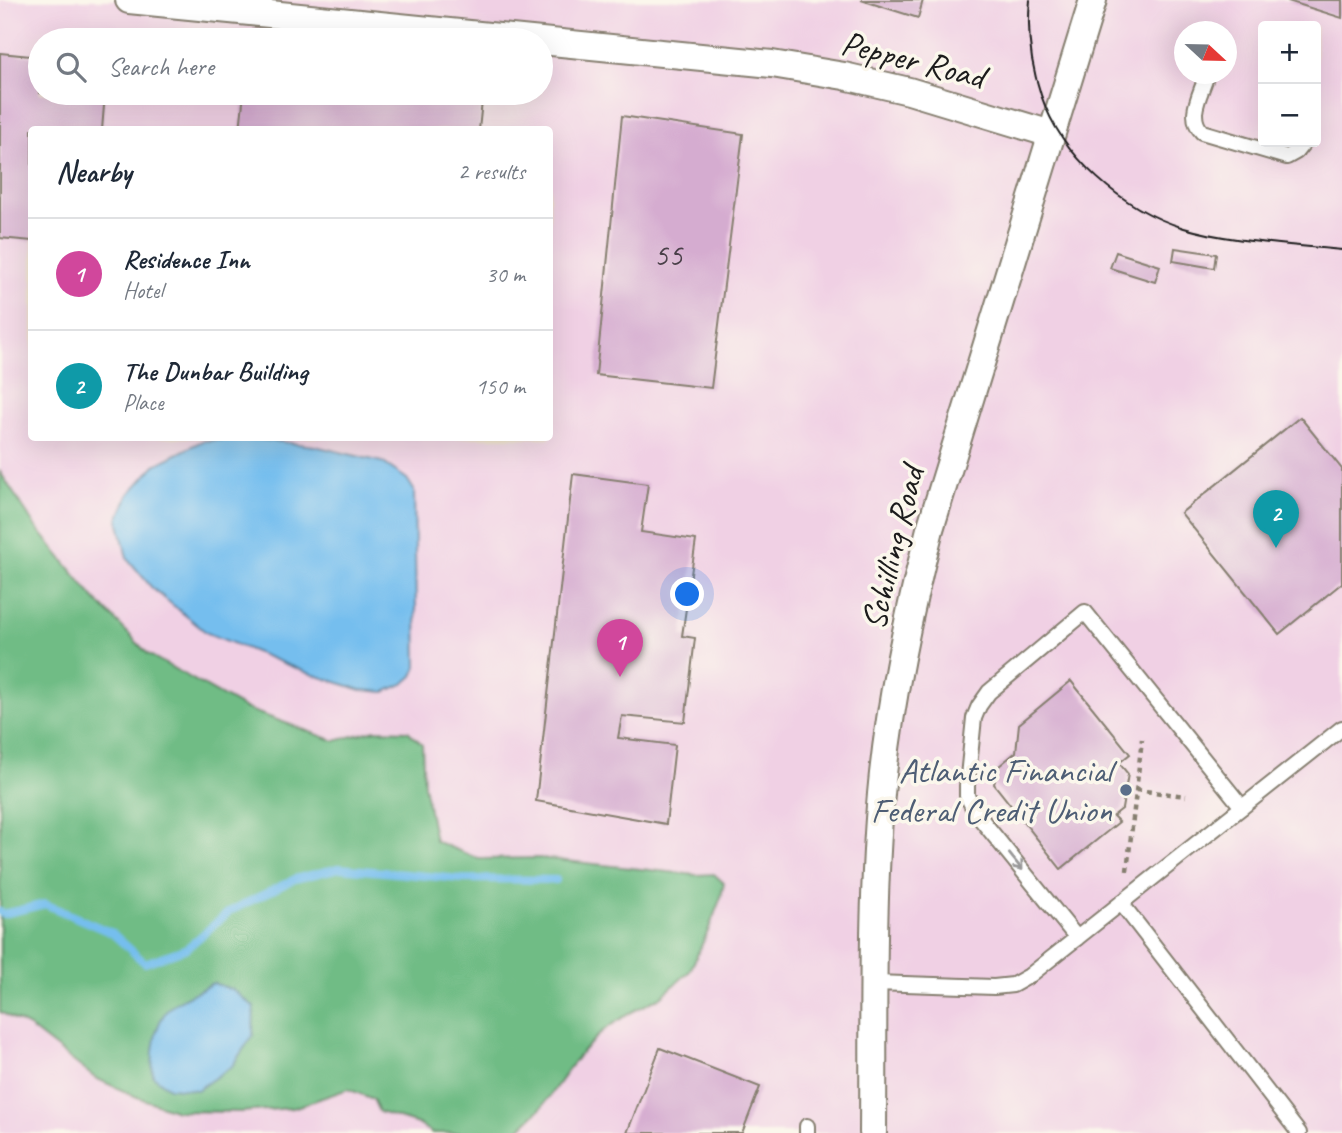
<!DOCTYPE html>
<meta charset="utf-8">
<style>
:root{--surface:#fff;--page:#f6f6f7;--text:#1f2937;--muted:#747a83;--line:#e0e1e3;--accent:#111827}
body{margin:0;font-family:Caveat,sans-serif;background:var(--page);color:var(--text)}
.controls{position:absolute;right:21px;top:21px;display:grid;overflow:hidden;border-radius:7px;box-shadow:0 7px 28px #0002}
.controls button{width:63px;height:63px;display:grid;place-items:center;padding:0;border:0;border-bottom:2px solid var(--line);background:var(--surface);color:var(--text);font:35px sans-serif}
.compass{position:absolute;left:1174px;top:21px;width:63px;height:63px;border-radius:50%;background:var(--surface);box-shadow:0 7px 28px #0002;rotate:112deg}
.you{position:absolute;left:688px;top:595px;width:24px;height:24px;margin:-18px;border:5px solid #fff;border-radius:50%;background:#1a73e8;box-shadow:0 0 0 10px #1a73e833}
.badge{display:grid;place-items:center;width:46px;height:46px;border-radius:50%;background:var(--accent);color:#fff;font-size:23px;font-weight:700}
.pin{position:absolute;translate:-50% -58px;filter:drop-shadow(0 2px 4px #0008)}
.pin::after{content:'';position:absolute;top:37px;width:24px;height:21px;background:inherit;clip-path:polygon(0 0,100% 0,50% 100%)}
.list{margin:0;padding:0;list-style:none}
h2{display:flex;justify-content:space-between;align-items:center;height:91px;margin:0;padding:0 28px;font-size:30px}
h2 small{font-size:23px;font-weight:400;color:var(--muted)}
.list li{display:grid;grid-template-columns:46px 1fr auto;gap:21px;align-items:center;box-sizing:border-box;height:112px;padding:0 28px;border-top:2px solid var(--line)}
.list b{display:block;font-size:26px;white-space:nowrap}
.list p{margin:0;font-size:23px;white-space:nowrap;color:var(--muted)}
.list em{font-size:23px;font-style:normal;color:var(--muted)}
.icon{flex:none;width:38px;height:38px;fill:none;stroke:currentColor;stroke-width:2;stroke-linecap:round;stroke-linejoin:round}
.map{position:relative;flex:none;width:1342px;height:1133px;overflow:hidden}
.search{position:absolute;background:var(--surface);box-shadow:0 7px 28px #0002;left:28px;top:28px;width:525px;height:77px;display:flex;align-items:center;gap:18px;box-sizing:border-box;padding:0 24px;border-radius:38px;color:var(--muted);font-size:26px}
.panel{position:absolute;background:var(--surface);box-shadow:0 7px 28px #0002;left:28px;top:126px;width:525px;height:315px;border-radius:7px}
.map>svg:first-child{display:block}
.built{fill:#f0d0e4;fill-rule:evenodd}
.forest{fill:#6fbc85;stroke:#466c50;stroke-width:2}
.water{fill:#75beee;stroke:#486d85;stroke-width:2}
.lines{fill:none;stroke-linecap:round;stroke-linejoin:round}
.stream{stroke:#75beee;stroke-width:8}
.building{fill:#d5acd0}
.service-casing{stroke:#867f70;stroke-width:18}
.minor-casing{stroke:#867f70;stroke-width:30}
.path{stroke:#867f70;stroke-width:4.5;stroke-dasharray:5 5;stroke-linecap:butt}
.service{stroke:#fff;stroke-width:14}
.minor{stroke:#fff;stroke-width:26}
.tram{stroke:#1c1c1c;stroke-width:2}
.oneway{stroke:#999}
.service-dot{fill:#5c6f8a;stroke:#fbf7ec;stroke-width:2.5}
.labels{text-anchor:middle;stroke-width:7;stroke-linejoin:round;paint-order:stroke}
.number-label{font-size:32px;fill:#4a4049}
.street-label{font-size:35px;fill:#1c1c1c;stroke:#fbf7ec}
.service-label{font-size:35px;fill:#4e5e75;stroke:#fbf7ec;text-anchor:end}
</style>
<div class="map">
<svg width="1342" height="1133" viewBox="0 0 1342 1133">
<rect width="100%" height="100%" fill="#fbf7ec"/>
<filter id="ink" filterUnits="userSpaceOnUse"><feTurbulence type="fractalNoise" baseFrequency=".0143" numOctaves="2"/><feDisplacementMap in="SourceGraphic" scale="14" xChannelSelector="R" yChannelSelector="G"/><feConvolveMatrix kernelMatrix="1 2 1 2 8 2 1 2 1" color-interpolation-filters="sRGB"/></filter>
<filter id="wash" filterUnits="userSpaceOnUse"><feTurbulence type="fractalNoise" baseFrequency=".00686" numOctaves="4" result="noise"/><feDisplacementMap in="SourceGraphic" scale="28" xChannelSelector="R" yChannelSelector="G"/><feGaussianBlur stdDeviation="1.57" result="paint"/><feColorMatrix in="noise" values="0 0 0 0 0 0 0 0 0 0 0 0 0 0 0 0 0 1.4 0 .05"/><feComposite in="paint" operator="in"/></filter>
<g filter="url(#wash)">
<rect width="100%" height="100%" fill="#f1e2c5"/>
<path class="built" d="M 0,0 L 1342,0 L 1342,1133 L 0,1133 ZM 1263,26 L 1316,26 L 1316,142 L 1263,142 ZM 1184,32 L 1226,32 L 1226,74 L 1184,74 ZM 40,40 L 541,40 L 541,93 L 40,93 ZM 32,130 L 550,130 L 550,438 L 32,438 Z"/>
<path class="forest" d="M 0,472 L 35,526 L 95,599 L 148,654 L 244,708 L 335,741 L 375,730 L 408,731 L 422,744 L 424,785 L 435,841 L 479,859 L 539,858 L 696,875 L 714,874 L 724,883 L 721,897 L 708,931 L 690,971 L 661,997 L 628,1014 L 604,1030 L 578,1056 L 541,1108 L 515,1133 L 432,1133 L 418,1124 L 379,1112 L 373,1099 L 348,1089 L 293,1108 L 240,1112 L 177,1111 L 137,1097 L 95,1078 L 29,1027 L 0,1012 Z"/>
<g class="water">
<path d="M 250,438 L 315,446 L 382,462 L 407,479 L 414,490 L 417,667 L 413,676 L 405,683 L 385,692 L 361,690 L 308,673 L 207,633 L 152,588 L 127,558 L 118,519 L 129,494 L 155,465 L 202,441 Z"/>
<path d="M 213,983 L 233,990 L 254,1007 L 253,1035 L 232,1066 L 197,1090 L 169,1088 L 153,1076 C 151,1053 154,1018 174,1004 C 186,996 200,990 213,983 Z"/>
</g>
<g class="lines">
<path class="stream" d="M 0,912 L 3,914 L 45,904 L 112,933 L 145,963 L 187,948 L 230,911 L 295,879 L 339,868 L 461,879 L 556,880"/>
</g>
<g id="blocks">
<g class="building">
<path d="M 861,0 L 923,0 L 918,18 Z"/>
<path d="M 1342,0 L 1342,18 L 1288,1 L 1288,0 Z"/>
<path d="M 0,53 L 40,57 L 40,93 L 105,93 L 102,130 L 32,130 L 32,241 L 0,238 Z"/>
<path d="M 244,93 L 395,93 L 482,101 L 479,130 L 240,130 Z"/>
<path d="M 622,116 L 743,134 L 711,388 L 596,375 Z"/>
<path d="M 1175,248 L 1216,254 L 1214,268 L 1173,261 Z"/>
<path d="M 1116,252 L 1160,266 L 1155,282 L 1110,268 Z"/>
<path d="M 1300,417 L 1342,469 L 1342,583 L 1279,634 L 1181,513 Z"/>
<path d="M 573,474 L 648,484 L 641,532 L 696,540 L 682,636 L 695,638 L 685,722 L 622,716 L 618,738 L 675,745 L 666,824 L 536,801 Z"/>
<path d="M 1071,681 L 1130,754 L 1119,763 L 1128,774 L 1122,809 L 1113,816 L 1119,822 L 1061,869 L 994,784 L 999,766 L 1016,752 L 1019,724 Z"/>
<path d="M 660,1048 L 760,1087 L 742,1133 L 627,1133 Z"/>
</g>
</g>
</g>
<g filter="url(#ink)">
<use href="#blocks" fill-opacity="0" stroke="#867f70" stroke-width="2"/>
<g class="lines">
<g class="service-casing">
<g id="service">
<path d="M 1206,77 C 1200,96 1187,116 1202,132 L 1287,157 L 1296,152 L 1304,142"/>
<path d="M 1121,903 L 1299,1133"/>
<path d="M 1077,938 L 976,813 L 967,796 L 967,786 L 974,718 L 979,706 L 989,692 L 1085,612 L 1242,807"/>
<path d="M 875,983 L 994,987 L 1013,985 L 1029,976 L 1342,728"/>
<path d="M 807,1126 L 807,1133"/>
</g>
</g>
<g class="minor-casing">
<g id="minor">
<path d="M 129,0 L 772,64 L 844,76 L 909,91 L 1051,134"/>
<path d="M 873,1133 C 874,1021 871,906 881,794 C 889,704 908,616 930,529 L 1093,0"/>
</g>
</g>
<g class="path">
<path d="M 1136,790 L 1186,796"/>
<path d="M 1127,871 L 1142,739"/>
</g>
<use href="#service" class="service"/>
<use href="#minor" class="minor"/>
<path class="tram" d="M 1030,0 C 1027,31 1031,65 1041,95 C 1062,157 1122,209 1184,228 C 1235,243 1290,244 1342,250"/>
</g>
<defs><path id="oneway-shaft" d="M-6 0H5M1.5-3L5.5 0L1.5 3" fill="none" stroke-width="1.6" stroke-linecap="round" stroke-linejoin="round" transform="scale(1.75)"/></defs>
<use class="oneway" href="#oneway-shaft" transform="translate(1016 862) rotate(51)"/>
</g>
<circle class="service-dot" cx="1126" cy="790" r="7"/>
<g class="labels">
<g class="number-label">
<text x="668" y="265">55</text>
</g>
<g class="street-label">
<text transform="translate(913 59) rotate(14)" y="12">Pepper Road</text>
<text transform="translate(892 548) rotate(-76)" y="12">Schilling Road</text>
</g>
<g class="service-label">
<text x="1112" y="782">Atlantic Financial<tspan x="1112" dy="40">Federal Credit Union</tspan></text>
</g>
</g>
</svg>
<div class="controls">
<button>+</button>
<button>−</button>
</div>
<svg class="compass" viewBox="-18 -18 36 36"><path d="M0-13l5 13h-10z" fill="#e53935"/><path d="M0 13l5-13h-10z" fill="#747a83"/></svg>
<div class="you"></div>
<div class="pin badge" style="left:620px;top:677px;background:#d1479c">1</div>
<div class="pin badge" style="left:1276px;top:548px;background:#0f9aa8">2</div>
<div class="search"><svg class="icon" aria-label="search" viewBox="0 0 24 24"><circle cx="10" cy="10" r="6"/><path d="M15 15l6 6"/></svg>Search here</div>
<section class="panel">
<h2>Nearby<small>2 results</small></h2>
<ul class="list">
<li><span class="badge" style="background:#d1479c">1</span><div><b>Residence Inn</b><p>Hotel</p></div><em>30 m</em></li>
<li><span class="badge" style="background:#0f9aa8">2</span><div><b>The Dunbar Building</b><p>Place</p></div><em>150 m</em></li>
</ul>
</section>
</div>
